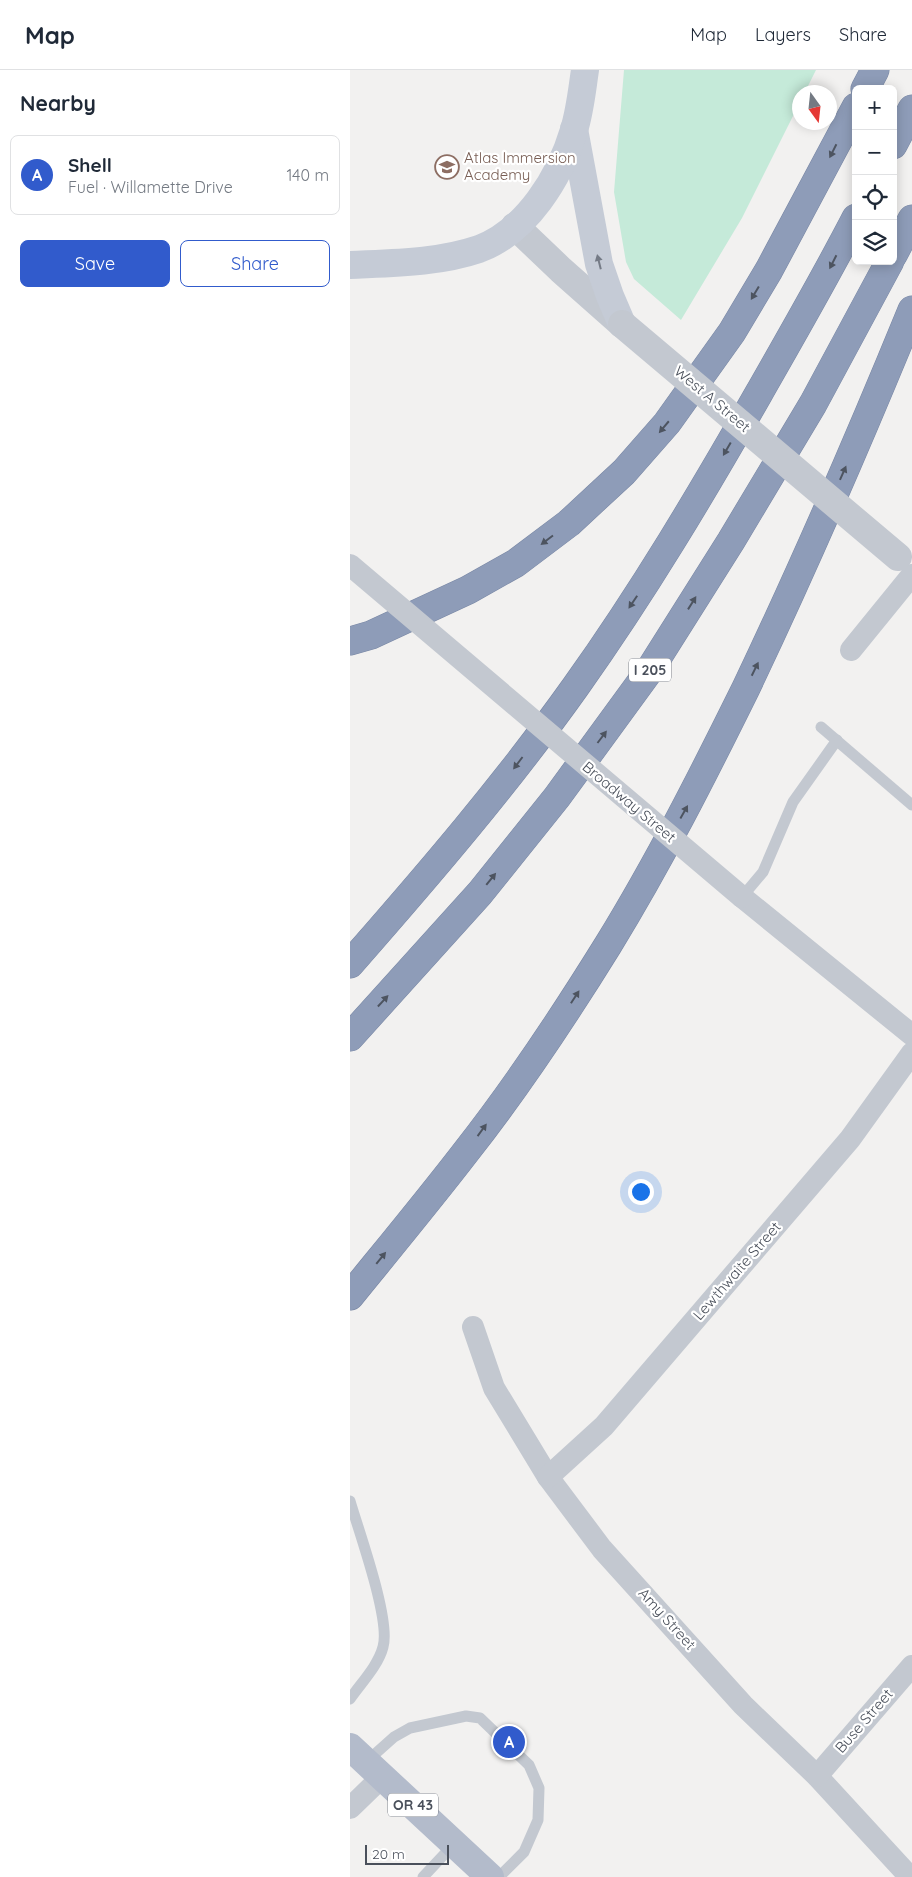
<!DOCTYPE html>
<meta charset="utf-8">
<style>
:root{--surface:#fff;--page:#f6f6f7;--text:#1f2937;--muted:#747a83;--line:#e0e1e3;--accent:#315bcc}
body{margin:0;font-family:Quicksand,sans-serif;background:var(--page);color:var(--text)}
.controls{position:absolute;right:15px;top:15px;display:grid;overflow:hidden;border-radius:8px;box-shadow:0 2px 12px #0003}
.controls button{width:45px;height:45px;display:grid;place-items:center;padding:0;border:0;border-bottom:1px solid var(--line);background:var(--surface);color:var(--text);font:25px sans-serif}
.compass{position:absolute;left:442px;top:15px;width:45px;height:45px;border-radius:50%;background:var(--surface);box-shadow:0 2px 12px #0003;rotate:165deg}
.scale{position:absolute;left:15px;bottom:12px;width:84px;box-sizing:border-box;padding-left:5px;border:2px solid #4a505b;border-top:0;font-size:14px;line-height:18px;white-space:nowrap;color:#4a505b;-webkit-text-stroke:4px #fff;paint-order:stroke}
.you{position:absolute;left:290px;top:1121px;width:18px;height:18px;margin:-12px;border:4px solid #fff;border-radius:50%;background:#1a73e8;box-shadow:0 0 0 8px #1a73e833}
.badge{display:grid;place-items:center;width:32px;height:32px;border-radius:50%;background:var(--accent);color:#fff;font-size:16px;font-weight:700}
.pin{position:absolute;translate:-50% -50%;border:2px solid #fff;box-shadow:0 1px 5px #0006}
.list{margin:0;padding:0;list-style:none}
h2{display:flex;justify-content:space-between;align-items:center;height:65px;margin:0;padding:0 20px;font-size:21px}
h2 small{font-size:16px;font-weight:400;color:var(--muted)}
.list li{display:grid;grid-template-columns:32px 1fr auto;gap:15px;align-items:center;box-sizing:border-box;height:80px;margin:0 10px 10px;padding:0 10px;border:1px solid var(--line);border-radius:8px}
.list b{display:block;font-size:19px;white-space:nowrap}
.list p{margin:0;font-size:16px;white-space:nowrap;color:var(--muted)}
.list em{font-size:16px;font-style:normal;color:var(--muted)}
.actions{display:flex;gap:10px;padding:15px 20px}
.actions a{flex:1;padding:11px 0;border:1px solid var(--accent);border-radius:8px;text-align:center;font-size:18px;color:var(--accent)}
.actions .main{background:var(--accent);color:#fff}
.icon{flex:none;width:28px;height:28px;fill:none;stroke:currentColor;stroke-width:2;stroke-linecap:round;stroke-linejoin:round}
.map{position:relative;flex:none;width:562px;height:1807px;overflow:hidden}
header{display:flex;align-items:center;gap:30px;box-sizing:border-box;height:70px;padding:0 25px;background:var(--surface);border-bottom:1px solid var(--line)}
header strong{font-size:24px}
nav{display:flex;gap:28px;margin-inline-start:auto;font-size:18px}
main{display:flex}
aside{flex:1;background:var(--surface)}
.map>svg:first-child{display:block}
.green{fill:#c5ead9}
.lines{fill:none;stroke-linecap:round;stroke-linejoin:round}
.motorway-casing{stroke:#7987a4;stroke-width:29}
.service{stroke:#c3c8d0;stroke-width:11}
.minor{stroke:#c3c8d0;stroke-width:22}
.tertiary{stroke:#c3c8d0;stroke-width:28}
.secondary{stroke:#c5cbd6;stroke-width:28}
.primary{stroke:#b3bbcb;stroke-width:28}
.motorway{stroke:#8e9cb8;stroke-width:28}
.minor-bridge{stroke:#c3c8d0;stroke-width:22}
.tertiary-bridge{stroke:#c3c8d0;stroke-width:28}
.oneway{fill:#4d5460}
.oneway2{fill:#757b86}
.labels{text-anchor:middle;stroke-width:4.5;stroke-linejoin:round;paint-order:stroke}
.shield{fill:#fff;stroke:#80848c;stroke-width:1}
.shield-label{font-size:14px;font-weight:bold;fill:#4a505b}
.education-label{font-size:15px;fill:#785e54;stroke:#fff;text-anchor:start}
.street-label{font-size:15px;fill:#4a505b;stroke:#fff}
</style>
<header>
<strong>Map</strong>
<nav><a>Map</a><a>Layers</a><a>Share</a></nav>
</header>
<main>
<aside>
<h2>Nearby<small></small></h2>
<ul class="list">
<li><span class="badge">A</span><div><b>Shell</b><p>Fuel · Willamette Drive</p></div><em>140 m</em></li>
</ul>
<div class="actions"><a class="main">Save</a><a>Share</a></div>
</aside>
<div class="map">
<svg width="562" height="1807" viewBox="0 0 562 1807">
<rect width="100%" height="100%" fill="#f2f1f0"/>
<path class="green" d="M 274,0 L 466,0 L 455,22 L 450,22 L 449,34 L 392,148 L 331,250 L 284,209 L 276,192 L 264,122 Z"/>
<g class="lines">
<g class="motorway-casing">
<g id="motorway">
<path d="M 515,19 L 525,0"/>
<path d="M 543,75 L 562,39"/>
<path d="M 543,185 L 562,149"/>
<path d="M 0,571 L 21,565 L 118,520 L 166,493 L 219,453 L 274,402 L 317,353 L 382,262 L 419,200 L 506,37"/>
<path d="M 0,894 C 79,804 157,713 226,616 C 293,522 352,423 409,323 C 442,265 475,208 506,148"/>
<path d="M 0,967 L 130,823 L 207,727 L 299,601 L 381,471 L 463,334 L 540,191"/>
<path d="M 0,1226 C 39,1178 78,1131 115,1083 C 167,1017 214,946 258,875 C 309,792 353,705 396,618 C 455,494 510,367 562,240"/>
</g>
</g>
<g class="service">
<path d="M 471,657 L 562,735"/>
<path d="M 392,827 L 413,802 L 443,732 L 487,670"/>
<path d="M 0,1431 C 9,1462 41,1550 33,1577 C 28,1596 11,1613 0,1629"/>
<path d="M 16,1692 L 44,1667 L 60,1658 L 116,1646 L 130,1648 L 179,1695 L 189,1718 L 188,1750 L 174,1782 L 149,1807"/>
<path d="M 73,1807 L 104,1774"/>
</g>
<g class="minor">
<path d="M 501,580 L 562,505"/>
<path d="M 392,827 L 562,965"/>
<path d="M 123,1257 L 144,1318 L 198,1407 L 252,1479 L 393,1635 L 467,1706 L 560,1807"/>
<path d="M 198,1407 L 254,1356 L 500,1069 L 562,983"/>
<path d="M 467,1706 L 562,1596"/>
<path d="M 0,1738 L 32,1707"/>
</g>
<path class="tertiary" d="M 165,156 L 211,200 L 272,254"/>
<g class="secondary">
<path d="M 224,59 L 249,194 L 260,226 L 272,254"/>
<path d="M 0,195 C 42,193 88,193 129,179 C 177,161 210,107 224,60 C 230,41 232,20 235,0"/>
</g>
<path class="primary" d="M 0,1677 L 140,1807"/>
<use href="#motorway" class="motorway"/>
<path class="minor-bridge" d="M 0,495 L 392,827"/>
<path class="tertiary-bridge" d="M 272,254 L 548,487"/>
</g>
<defs><path id="oneway-solid" d="M-6-.8H1V-3.2L6.5 0L1 3.2V.8H-6Z" transform="scale(1.25)"/></defs>
<g class="oneway">
<use href="#oneway-solid" transform="translate(483 81) rotate(117)"/>
<use href="#oneway-solid" transform="translate(483 192) rotate(117)"/>
<use href="#oneway-solid" transform="translate(405 223) rotate(121)"/>
<use href="#oneway-solid" transform="translate(314 357) rotate(130)"/>
<use href="#oneway-solid" transform="translate(377 379) rotate(120)"/>
<use href="#oneway-solid" transform="translate(493 403) rotate(-66)"/>
<use href="#oneway-solid" transform="translate(197 470) rotate(143)"/>
<use href="#oneway-solid" transform="translate(283 532) rotate(124)"/>
<use href="#oneway-solid" transform="translate(342 533) rotate(-58)"/>
<use href="#oneway-solid" transform="translate(405 599) rotate(-64)"/>
<use href="#oneway-solid" transform="translate(252 667) rotate(-53)"/>
<use href="#oneway-solid" transform="translate(168 693) rotate(127)"/>
<use href="#oneway-solid" transform="translate(334 742) rotate(-61)"/>
<use href="#oneway-solid" transform="translate(141 809) rotate(-51)"/>
<use href="#oneway-solid" transform="translate(225 927) rotate(-57)"/>
<use href="#oneway-solid" transform="translate(33 931) rotate(-47)"/>
<use href="#oneway-solid" transform="translate(132 1060) rotate(-54)"/>
<use href="#oneway-solid" transform="translate(31 1188) rotate(-51)"/>
</g>
<use class="oneway2" href="#oneway-solid" transform="translate(249 192) rotate(-104)"/>
<defs>
<g id="school-ring" transform="scale(1.25)"><circle r="9.5" fill="#fff" stroke="#8d6e63" stroke-width="1.5"/><path d="M0-5L7-2L0 1L-7-2ZM-4 1L0 2.5L4 1V4Q0 6-4 4Z" fill="#8d6e63"/></g>
</defs>
<g fill-rule="evenodd">
<use href="#school-ring" x="97" y="97"/>
</g>
<g class="labels">
<g class="shield">
<rect x="279" y="588.5" width="42" height="23" rx="4"/>
<rect x="38" y="1723.5" width="50" height="23" rx="4"/>
</g>
<g class="shield-label">
<text x="300" y="605">I 205</text>
<text x="63" y="1740">OR 43</text>
</g>
<g class="education-label">
<text x="114" y="93">Atlas Immersion<tspan x="114" dy="17">Academy</tspan></text>
</g>
<g class="street-label">
<text transform="translate(362 329) rotate(40)" y="5">West A Street</text>
<text transform="translate(279 732) rotate(40)" y="5">Broadway Street</text>
<text transform="translate(387 1201) rotate(-49)" y="5">Lewthwaite Street</text>
<text transform="translate(317 1549) rotate(48)" y="5">Amy Street</text>
<text transform="translate(514 1651) rotate(-49)" y="5">Buse Street</text>
</g>
</g>
</svg>
<div class="controls">
<button>+</button>
<button>−</button>
<button><svg class="icon" aria-label="locate" viewBox="0 0 24 24"><circle cx="12" cy="12" r="6"/><path d="M12 2v4M12 18v4M2 12h4M18 12h4"/></svg></button>
<button><svg class="icon" aria-label="layers" viewBox="0 0 24 24"><path d="M12 4l9 5-9 5-9-5zM3 14l9 5 9-5"/></svg></button>
</div>
<svg class="compass" viewBox="-18 -18 36 36"><path d="M0-13l5 13h-10z" fill="#e53935"/><path d="M0 13l5-13h-10z" fill="#747a83"/></svg>
<div class="scale">20 m</div>
<div class="you"></div>
<div class="pin badge" style="left:159px;top:1672px">A</div>
</div>
</main>
